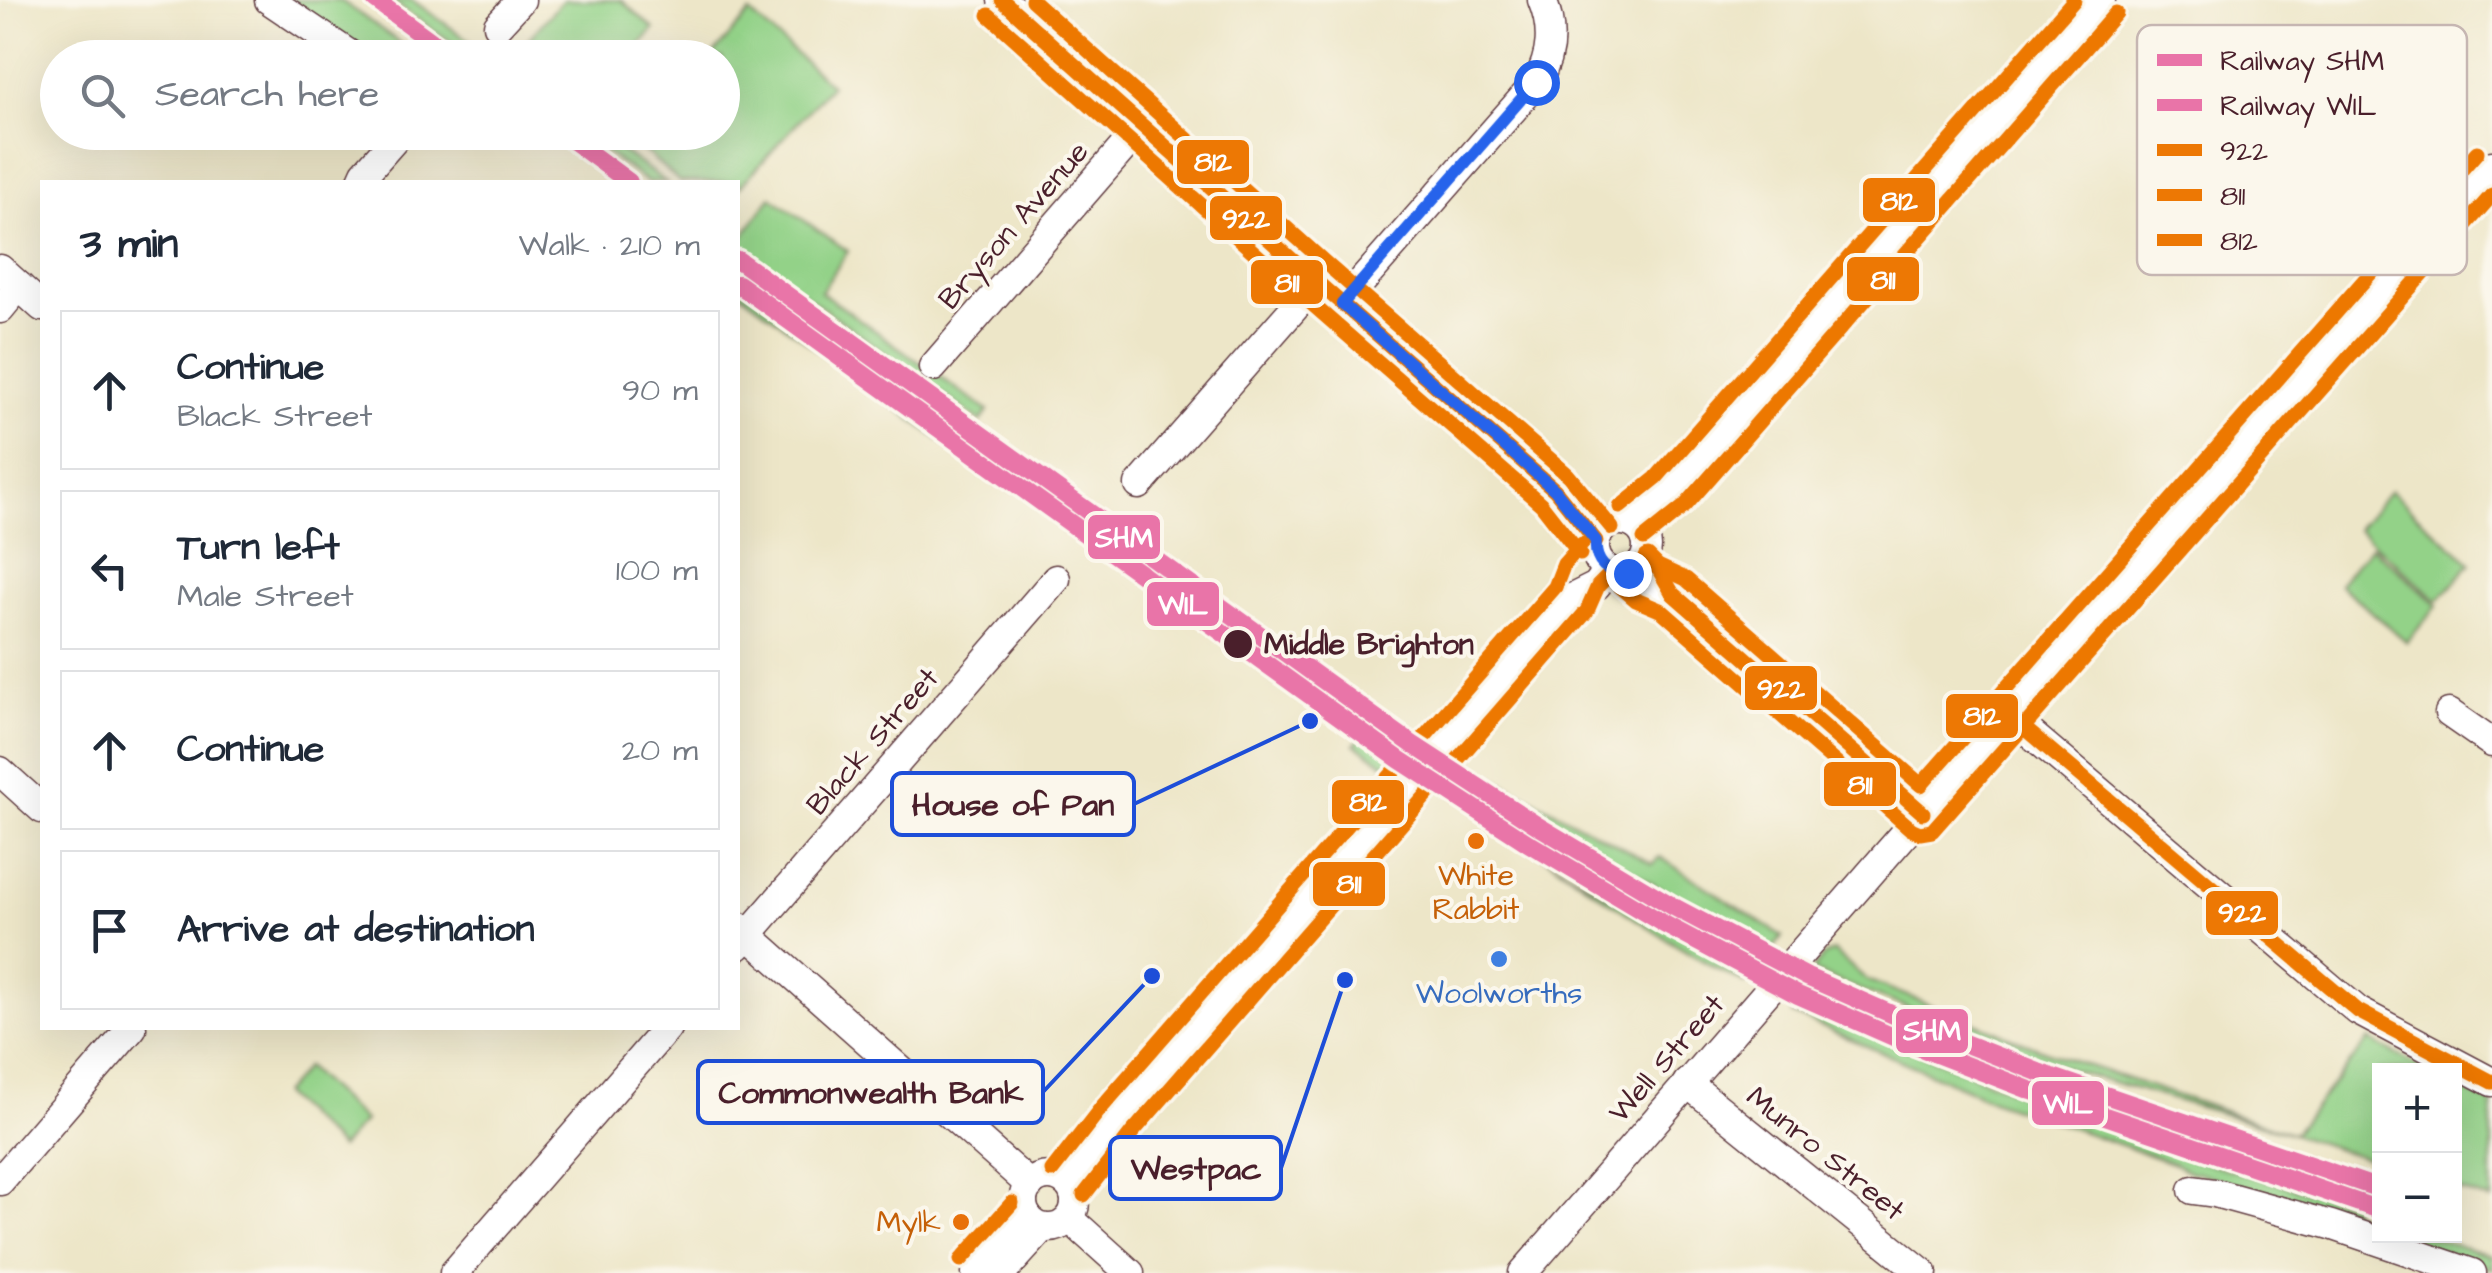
<!DOCTYPE html>
<meta charset="utf-8">
<style>
:root{--surface:#fff;--page:#f6f6f7;--text:#1f2937;--muted:#747a83;--line:#e0e1e3}
body{margin:0;font-family:"Architects Daughter",sans-serif;background:var(--page);color:var(--text)}
.controls{position:absolute;right:30px;bottom:30px;display:grid;overflow:hidden;border-radius:0px;box-shadow:0 10px 40px #0002}
.controls button{width:90px;height:90px;display:grid;place-items:center;padding:0;border:0;border-bottom:2px solid var(--line);background:var(--surface);color:var(--text);font:50px sans-serif}
.stop{position:absolute;width:30px;height:30px;margin:-22px;border:8px solid #2563eb;border-radius:50%;background:#fff}
.stop.end{background:#2563eb;border-color:#fff;box-shadow:0 2px 10px #0008}
.list{margin:0;padding:0;list-style:none}
h2{display:flex;justify-content:space-between;align-items:center;height:130px;margin:0;padding:0 40px;font-size:42px}
h2 small{font-size:32px;font-weight:400;color:var(--muted)}
.list li{display:grid;grid-template-columns:65px 1fr auto;gap:30px;align-items:center;box-sizing:border-box;height:160px;margin:0 20px 20px;padding:0 20px;border:2px solid var(--line);border-radius:0px}
.list b{display:block;font-size:38px;white-space:nowrap}
.list p{margin:0;font-size:32px;white-space:nowrap;color:var(--muted)}
.list em{font-size:32px;font-style:normal;color:var(--muted)}
.icon{flex:none;width:55px;height:55px;fill:none;stroke:currentColor;stroke-width:2;stroke-linecap:round;stroke-linejoin:round}
.map{position:relative;flex:none;width:2492px;height:1273px;overflow:hidden}
.search{position:absolute;background:var(--surface);box-shadow:0 10px 40px #0002;left:40px;top:40px;width:700px;height:110px;display:flex;align-items:center;gap:25px;box-sizing:border-box;padding:0 35px;border-radius:55px;color:var(--muted);font-size:38px}
.panel{position:absolute;background:var(--surface);box-shadow:0 10px 40px #0002;left:40px;top:180px;width:700px;height:850px;border-radius:0px}
.map>svg:first-child{display:block}
.green{fill:#93d288;stroke:#6e785a;stroke-width:2.5}
.lines{fill:none;stroke-linecap:round;stroke-linejoin:round}
.minor-casing{stroke:#623d43;stroke-width:31}
.minor{stroke:#fff;stroke-width:28}
.bus-1-casing{stroke:#fbf7ec;stroke-width:22}
.bus-2-casing{stroke:#fbf7ec;stroke-width:22}
.bus-3-casing{stroke:#fbf7ec;stroke-width:22}
.bus-1{stroke:#ed7804;stroke-width:15}
.bus-2{stroke:#ed7804;stroke-width:15}
.bus-3{stroke:#ed7804;stroke-width:15}
.rail-1-casing{stroke:#fbf7ec;stroke-width:25}
.rail-2-casing{stroke:#fbf7ec;stroke-width:25}
.rail-1{stroke:#e974a8;stroke-width:18}
.rail-2{stroke:#e974a8;stroke-width:18}
.route{stroke:#2563eb;stroke-width:12}
.stop-dot{fill:#4a1f2b;stroke:#fbf7ec;stroke-width:4}
.food-dot{fill:#e8710a;stroke:#fbf7ec;stroke-width:4}
.shop-dot{fill:#3f7fe0;stroke:#fbf7ec;stroke-width:4}
.labels{text-anchor:middle;stroke-width:8;stroke-linejoin:round;paint-order:stroke}
.street-label{font-size:30px;fill:#4a1f2b;stroke:#fbf7ec}
.stop-label{font-size:30px;font-weight:bold;fill:#4a1f2b;stroke:#fbf7ec;text-anchor:start}
.food-label{font-size:30px;fill:#c56008;stroke:#fbf7ec}
.shop-label{font-size:30px;fill:#366cbe;stroke:#fbf7ec}
.key{fill:#fbf7ec;stroke:#c6b6b2;stroke-width:2.5}
.key-label{font-size:28px;fill:#4a1f2b}
.leader{fill:none;stroke:#1d4ed8;stroke-width:4}
.callout-dot{fill:#1d4ed8;stroke:#fbf7ec;stroke-width:4}
.callout{fill:#fbf7ec;stroke:#1d4ed8;stroke-width:4}
.callout-label{font-size:32px;text-anchor:middle;font-weight:bold;fill:#4a1f2b}
.line-badge{stroke:#fbf7ec;stroke-width:4}
.badge-label{font-size:28px;text-anchor:middle;font-weight:bold;fill:#fff}
</style>
<div class="map">
<svg width="2492" height="1273" viewBox="0 0 2492 1273">
<rect width="100%" height="100%" fill="#fbf7ec"/>
<filter id="ink" filterUnits="userSpaceOnUse"><feTurbulence type="fractalNoise" baseFrequency=".01" numOctaves="2"/><feDisplacementMap in="SourceGraphic" scale="20" xChannelSelector="R" yChannelSelector="G"/><feConvolveMatrix kernelMatrix="1 2 1 2 8 2 1 2 1" color-interpolation-filters="sRGB"/></filter>
<filter id="wash" filterUnits="userSpaceOnUse"><feTurbulence type="fractalNoise" baseFrequency=".0048" numOctaves="4" result="noise"/><feDisplacementMap in="SourceGraphic" scale="40" xChannelSelector="R" yChannelSelector="G"/><feGaussianBlur stdDeviation="2.25" result="paint"/><feColorMatrix in="noise" values="0 0 0 0 0 0 0 0 0 0 0 0 0 0 0 0 0 1.4 0 .05"/><feComposite in="paint" operator="in"/></filter>
<g filter="url(#wash)">
<rect width="100%" height="100%" fill="#ede6c8"/>
<g class="green">
<path d="M 289,0 L 340,0 L 420,57 L 374,57 Z"/>
<path d="M 390,0 L 412,0 L 492,57 L 473,57 Z"/>
<path d="M 563,0 L 621,0 L 654,29 L 629,57 L 523,57 L 517,52 Z"/>
<path d="M 750,13 L 831,85 L 738,189 L 738,182 L 680,182 L 635,143 L 644,133 L 722,132 L 722,58 L 711,57 Z"/>
<path d="M 578,133 L 596,133 L 666,182 L 647,182 Z"/>
<path d="M 771,197 L 848,251 L 821,292 L 988,411 L 981,422 L 738,247 L 738,233 L 743,236 Z"/>
<path d="M 738,285 L 965,447 L 959,454 L 738,291 Z"/>
<path d="M 2390,491 L 2471,563 L 2438,601 L 2357,529 Z"/>
<path d="M 2371,546 L 2438,605 L 2407,642 L 2339,584 Z"/>
<path d="M 1363,733 L 1395,755 L 1387,765 L 1355,744 Z"/>
<path d="M 1471,766 L 1653,864 L 1660,857 L 1782,936 L 1772,951 L 1679,900 L 1467,770 Z"/>
<path d="M 1539,853 L 1607,895 L 1755,973 L 1745,983 C 1672,947 1606,899 1539,853 Z"/>
<path d="M 1833,951 L 1867,980 L 2053,1054 L 2293,1134 L 2369,1040 L 2427,1070 L 2380,1070 L 2379,1163 L 2293,1134 L 2074,1071 L 1811,971 L 1824,956 Z"/>
<path d="M 1795,993 L 1860,1028 L 2006,1088 L 2193,1159 L 2354,1205 L 2352,1212 L 2379,1221 L 2379,1230 L 2196,1172 L 2192,1173 L 2175,1164 L 1997,1102 L 1792,1014 L 1795,1006 L 1793,996 Z"/>
<path d="M 306,1067 L 364,1121 L 340,1148 L 282,1094 Z"/>
<path d="M 2454,1085 L 2492,1104 L 2492,1201 L 2455,1189 Z"/>
<path d="M 2396,1236 L 2426,1236 L 2492,1256 L 2492,1269 Z"/>
</g>
</g>
<g filter="url(#ink)">
<g class="lines">
<g class="minor-casing">
<g id="minor">
<path d="M 269,0 L 355,58"/>
<path d="M 1002,0 L 1317,282 L 1555,490 L 1608,525"/>
<path d="M 498,25 L 521,0"/>
<path d="M 361,182 L 365,173 L 401,132"/>
<path d="M 0,269 L 42,307"/>
<path d="M 1342,304 L 1537,82 C 1552,55 1554,29 1542,0"/>
<path d="M 0,309 L 19,286"/>
<path d="M 933,367 L 1142,126"/>
<path d="M 1139,485 L 1317,282"/>
<circle cx="1621" cy="547" r="26"/>
<path d="M 1632,523 L 1670,493 L 2101,0"/>
<path d="M 1634,571 L 1647,583 L 1673,594 L 1923,813"/>
<path d="M 2449,713 L 2492,743"/>
<path d="M 2010,716 L 2358,1011 L 2492,1082"/>
<path d="M 0,771 L 42,809"/>
<path d="M 738,926 L 1030,1185"/>
<path d="M 738,946 L 1056,579"/>
<path d="M 1687,1083 L 1923,1273"/>
<circle cx="1049" cy="1202" r="26"/>
<path d="M 0,1181 L 132,1028"/>
<path d="M 1068,1183 L 1116,1121 L 1572,598 L 1596,586 L 1609,570"/>
<path d="M 2193,1190 L 2215,1193 L 2331,1225 L 2472,1273"/>
<path d="M 1070,1219 L 1130,1273"/>
<path d="M 454,1273 L 667,1028"/>
<path d="M 976,1273 L 1027,1216"/>
<path d="M 1002,1273 L 1043,1228"/>
<path d="M 1523,1273 L 1880,862 L 2492,165"/>
</g>
</g>
<use href="#minor" class="minor"/>
<g class="bus-1-casing">
<g id="bus-1">
<path d="M 1002,0 L 1317,282 L 1555,490 L 1596,541"/>
<path d="M 1646,557 L 1659,570 L 1673,594 L 1923,813"/>
<path d="M 2010,716 L 2358,1011 L 2492,1082"/>
</g>
</g>
<g class="bus-2-casing">
<g id="bus-2">
<path d="M 989,15 L 1304,297 L 1541,504 L 1580,554"/>
<path d="M 1644,539 L 1685,506 L 2116,13"/>
<path d="M 1620,586 L 1636,600 L 1662,611 L 1911,829 L 1920,833 L 1932,831 L 2492,195"/>
<path d="M 1084,1195 L 1131,1134 L 1587,611 L 1598,586 L 1612,572"/>
</g>
</g>
<g class="bus-3-casing">
<g id="bus-3">
<path d="M 1032,0 L 1330,267 L 1568,475 L 1612,528"/>
<path d="M 1620,507 L 1656,478 L 2074,0"/>
<path d="M 1648,556 L 1658,566 L 1686,579 L 1921,785 L 2477,152"/>
<path d="M 1052,1171 L 1101,1108 L 1555,587 L 1564,564 L 1582,544"/>
<path d="M 961,1260 L 1012,1203"/>
</g>
</g>
<use href="#bus-1" class="bus-1"/>
<use href="#bus-2" class="bus-2"/>
<use href="#bus-3" class="bus-3"/>
<g class="rail-1-casing">
<g id="rail-1">
<path d="M 375,0 L 454,58"/>
<path d="M 561,132 L 629,182"/>
<path d="M 738,260 L 1412,744 L 1538,826 L 1674,907 L 1807,977 L 1905,1020 L 2038,1072 L 2380,1189"/>
</g>
</g>
<g class="rail-2-casing">
<path id="rail-2" d="M 738,284 L 1400,760 L 1528,843 L 1664,924 L 1798,995 L 1898,1039 L 2032,1091 L 2374,1208"/>
</g>
<use href="#rail-1" class="rail-1"/>
<use href="#rail-2" class="rail-2"/>
</g>
</g>
<g class="lines" filter="url(#ink)">
<path class="route" d="M 1536,82 L 1342,304 L 1555,490 L 1596,541 C 1594,562 1607,575 1628,573"/>
</g>
<circle class="stop-dot" cx="1238" cy="644" r="16"/>
<g class="food-dot">
<circle cx="1476" cy="841" r="10"/>
<circle cx="961" cy="1222" r="10"/>
</g>
<circle class="shop-dot" cx="1499" cy="959" r="10"/>
<g class="labels">
<g class="street-label">
<text transform="translate(1013 225) rotate(-49)" y="10">Bryson Avenue</text>
<text transform="translate(872 741) rotate(-49)" y="10">Black Street</text>
<text transform="translate(1666 1058) rotate(-49)" y="10">Well Street</text>
<text transform="translate(1826 1153) rotate(39)" y="10">Munro Street</text>
</g>
<g class="stop-label">
<text x="1264" y="654">Middle Brighton</text>
</g>
<g class="food-label">
<text x="1476" y="885">White<tspan x="1476" dy="34">Rabbit</tspan></text>
<text x="941" y="1232" text-anchor="end">Mylk</text>
</g>
<g class="shop-label">
<text x="1499" y="1003">Woolworths</text>
</g>
</g>
<rect x="2137" y="25" width="330" height="250" rx="15" class="key"/>
<rect x="2157" y="54" width="45" height="12" fill="#e974a8"/>
<rect x="2157" y="99" width="45" height="12" fill="#e974a8"/>
<rect x="2157" y="144" width="45" height="12" fill="#ed7804"/>
<rect x="2157" y="189" width="45" height="12" fill="#ed7804"/>
<rect x="2157" y="234" width="45" height="12" fill="#ed7804"/>
<g class="key-label">
<text x="2220" y="70">Railway SHM</text>
<text x="2220" y="115">Railway WIL</text>
<text x="2220" y="160">922</text>
<text x="2220" y="205">811</text>
<text x="2220" y="250">812</text>
</g>
<path class="leader" d="M1310 721L1134 804M1152 976L1043 1092M1345 980L1281 1168"/>
<g class="callout-dot">
<circle cx="1310" cy="721" r="10"/>
<circle cx="1152" cy="976" r="10"/>
<circle cx="1345" cy="980" r="10"/>
</g>
<g class="callout">
<rect x="892" y="773" width="242" height="62" rx="10"/>
<rect x="698" y="1061" width="345" height="62" rx="10"/>
<rect x="1110" y="1137" width="171" height="62" rx="10"/>
</g>
<g class="callout-label">
<text x="1013" y="815">House of Pan</text>
<text x="871" y="1103">Commonwealth Bank</text>
<text x="1196" y="1179">Westpac</text>
</g>
<g class="line-badge">
<rect x="1175" y="138" width="76" height="48" rx="10" fill="#ed7804"/>
<rect x="1861" y="176" width="76" height="48" rx="10" fill="#ed7804"/>
<rect x="1208" y="194" width="76" height="48" rx="10" fill="#ed7804"/>
<rect x="1845" y="255" width="76" height="48" rx="10" fill="#ed7804"/>
<rect x="1249" y="258" width="76" height="48" rx="10" fill="#ed7804"/>
<rect x="1086" y="513" width="76" height="48" rx="10" fill="#e974a8"/>
<rect x="1145" y="580" width="76" height="48" rx="10" fill="#e974a8"/>
<rect x="1743" y="664" width="76" height="48" rx="10" fill="#ed7804"/>
<rect x="1944" y="692" width="76" height="48" rx="10" fill="#ed7804"/>
<rect x="1822" y="760" width="76" height="48" rx="10" fill="#ed7804"/>
<rect x="1330" y="778" width="76" height="48" rx="10" fill="#ed7804"/>
<rect x="1311" y="860" width="76" height="48" rx="10" fill="#ed7804"/>
<rect x="2204" y="889" width="76" height="48" rx="10" fill="#ed7804"/>
<rect x="1894" y="1007" width="76" height="48" rx="10" fill="#e974a8"/>
<rect x="2030" y="1079" width="76" height="48" rx="10" fill="#e974a8"/>
</g>
<g class="badge-label">
<text x="1213" y="171">812</text>
<text x="1899" y="210">812</text>
<text x="1246" y="228">922</text>
<text x="1883" y="289">811</text>
<text x="1287" y="292">811</text>
<text x="1124" y="547">SHM</text>
<text x="1183" y="614">WIL</text>
<text x="1781" y="698">922</text>
<text x="1982" y="725">812</text>
<text x="1860" y="794">811</text>
<text x="1368" y="811">812</text>
<text x="1349" y="893">811</text>
<text x="2242" y="922">922</text>
<text x="1932" y="1040">SHM</text>
<text x="2068" y="1113">WIL</text>
</g>
</svg>
<div class="controls">
<button>+</button>
<button>−</button>
</div>
<div class="stop" style="left:1536px;top:82px"></div>
<div class="stop end" style="left:1628px;top:573px"></div>
<div class="search"><svg class="icon" aria-label="search" viewBox="0 0 24 24"><circle cx="10" cy="10" r="6"/><path d="M15 15l6 6"/></svg>Search here</div>
<section class="panel">
<h2>3 min<small>Walk · 210 m</small></h2>
<ul class="list">
<li><svg class="icon" aria-label="ahead" viewBox="0 0 24 24"><path d="M12 20V5M6 11l6-6 6 6"/></svg><div><b>Continue</b><p>Black Street</p></div><em>90 m</em></li>
<li><svg class="icon" aria-label="left" viewBox="0 0 24 24"><path d="M17 20v-9H6M10 6l-5 5 5 5"/></svg><div><b>Turn left</b><p>Male Street</p></div><em>100 m</em></li>
<li><svg class="icon" aria-label="ahead" viewBox="0 0 24 24"><path d="M12 20V5M6 11l6-6 6 6"/></svg><div><b>Continue</b></div><em>20 m</em></li>
<li><svg class="icon" aria-label="arrive" viewBox="0 0 24 24"><path d="M6 21V4h12l-3 4 3 4H6"/></svg><div><b>Arrive at destination</b></div></li>
</ul>
</section>
</div>
